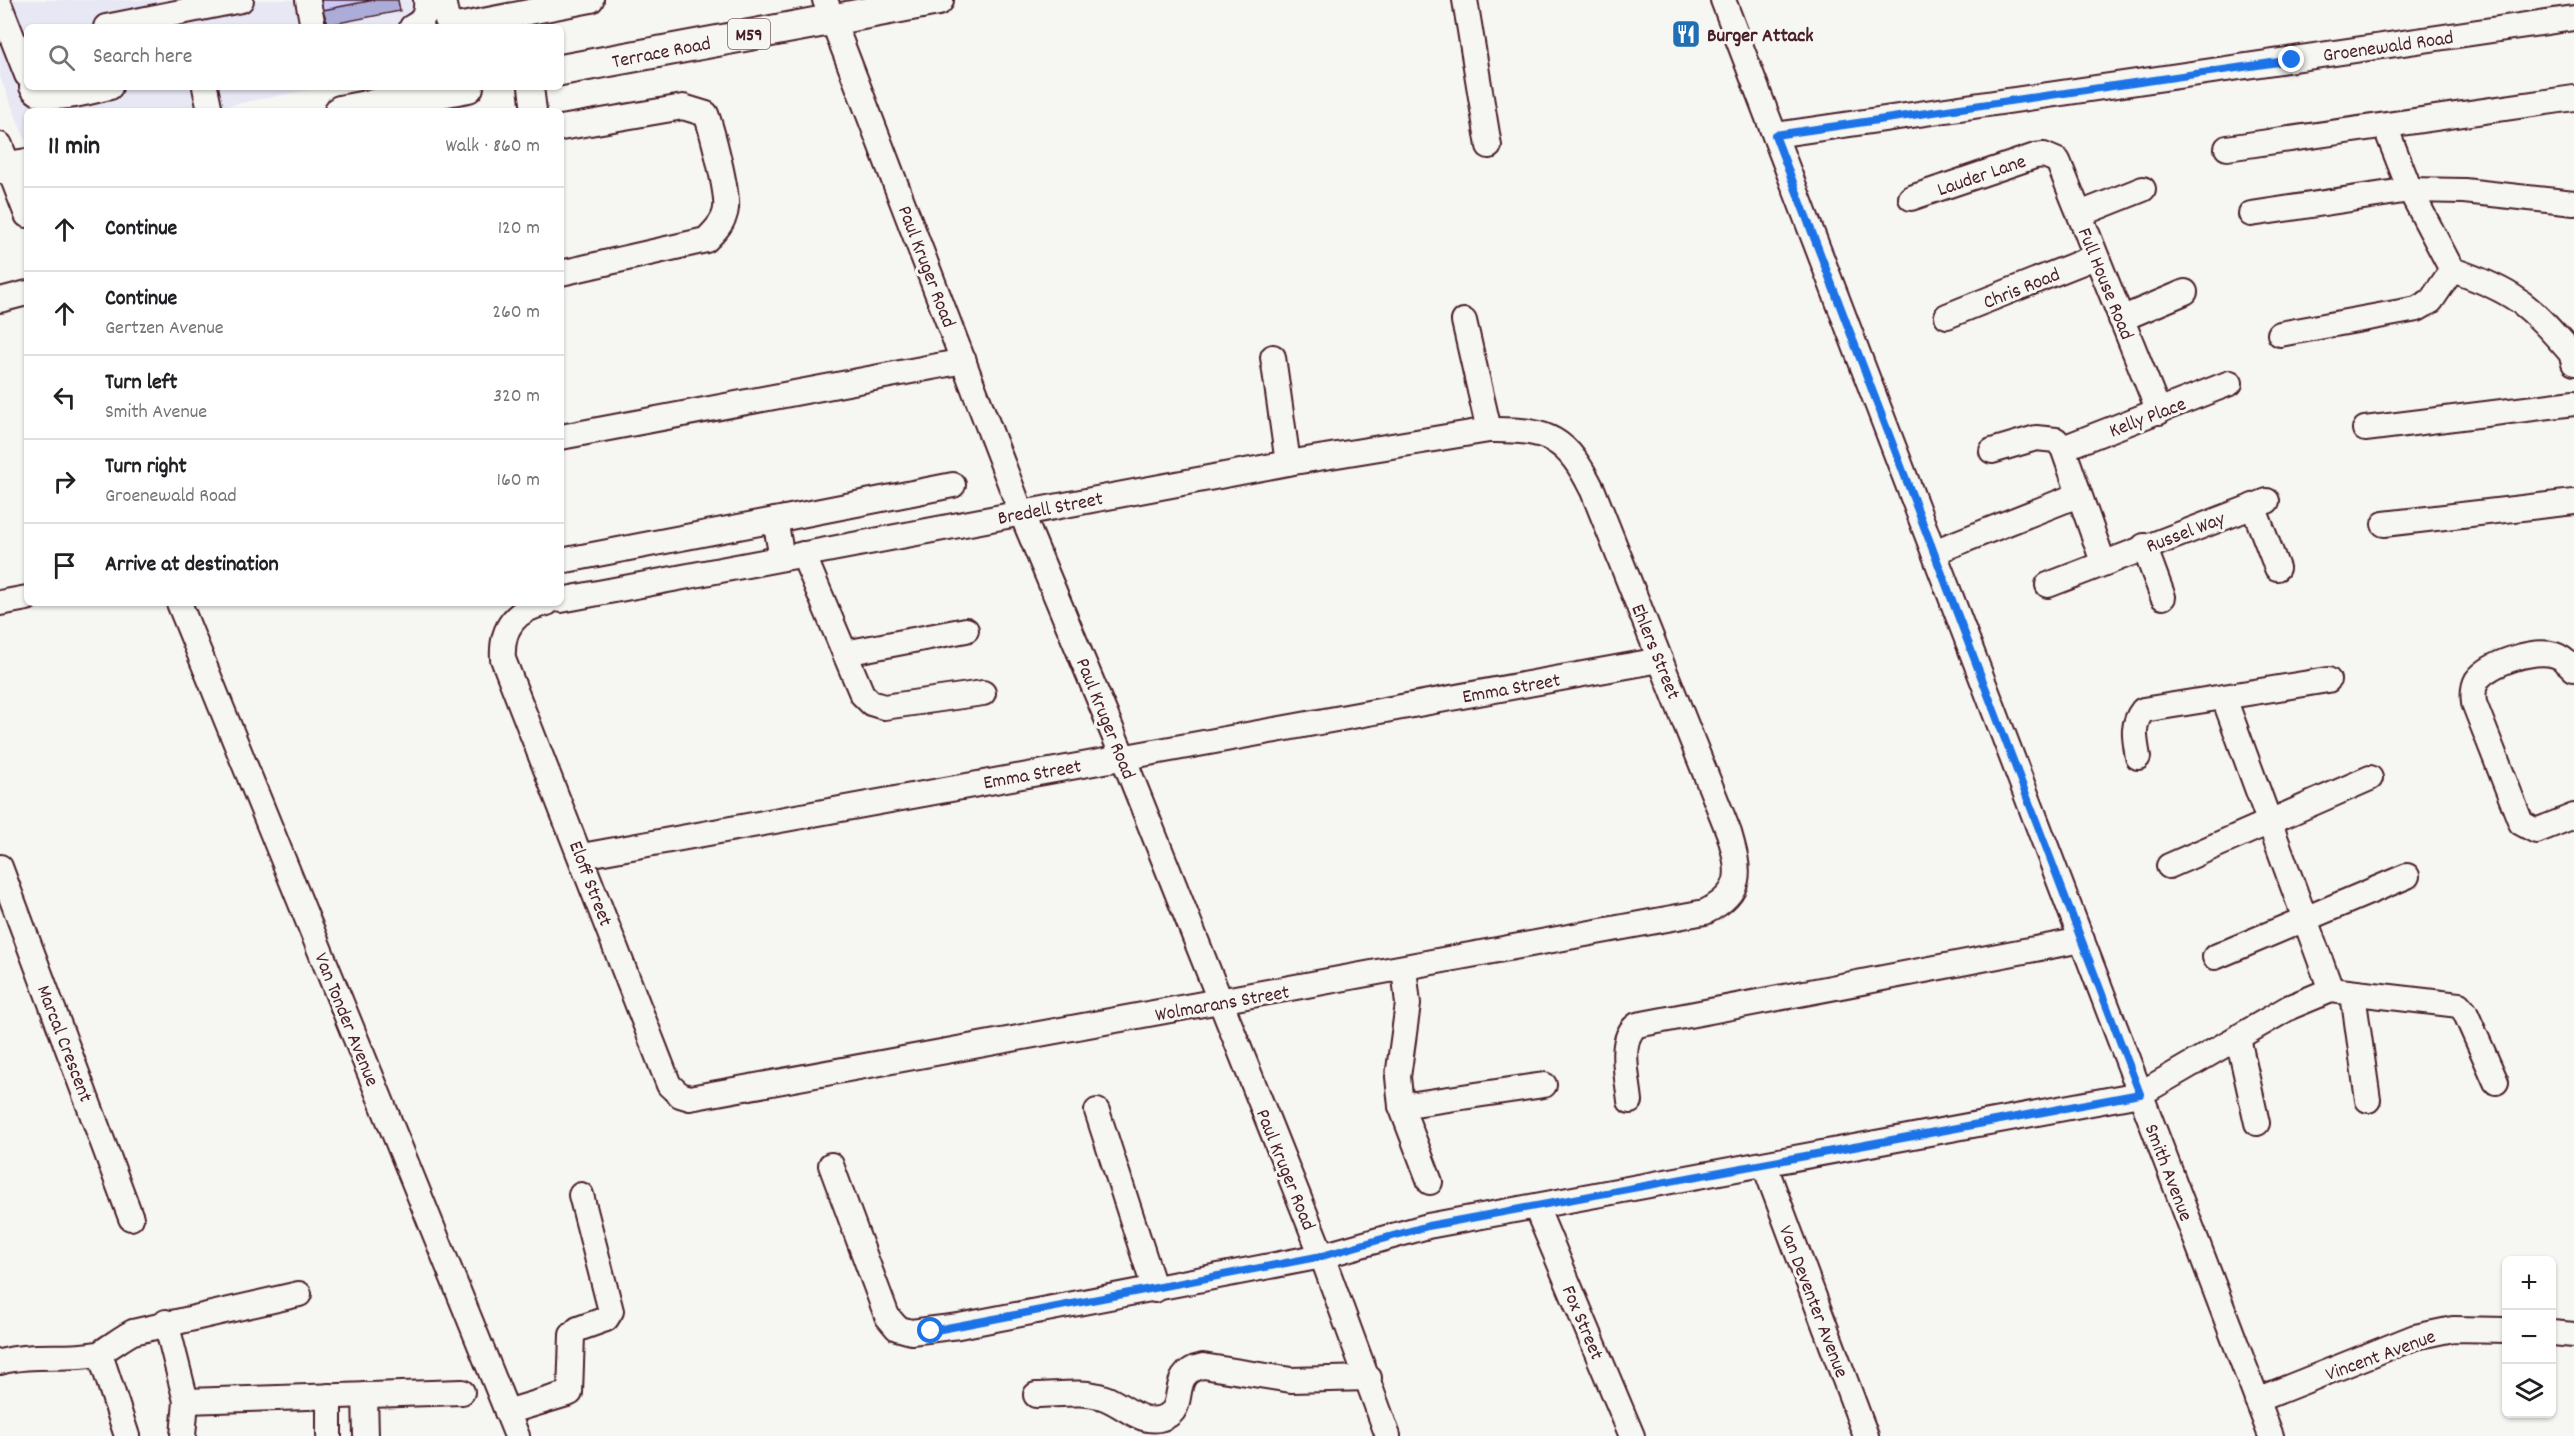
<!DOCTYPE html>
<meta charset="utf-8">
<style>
:root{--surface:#fff;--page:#f6f6f6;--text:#202124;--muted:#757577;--line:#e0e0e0}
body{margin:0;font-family:Dekko,sans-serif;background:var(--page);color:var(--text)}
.controls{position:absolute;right:18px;bottom:18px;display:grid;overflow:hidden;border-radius:9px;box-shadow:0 2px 4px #0004}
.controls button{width:54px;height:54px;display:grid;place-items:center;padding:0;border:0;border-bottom:2px solid var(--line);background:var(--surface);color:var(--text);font:30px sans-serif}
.stop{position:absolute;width:18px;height:18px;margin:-14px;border:4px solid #1a73e8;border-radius:50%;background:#fff}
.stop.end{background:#1a73e8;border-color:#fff;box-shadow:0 2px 6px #0008}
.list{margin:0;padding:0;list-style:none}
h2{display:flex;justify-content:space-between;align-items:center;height:78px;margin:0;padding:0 24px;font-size:26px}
h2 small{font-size:20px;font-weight:400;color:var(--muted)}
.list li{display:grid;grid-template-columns:39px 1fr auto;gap:18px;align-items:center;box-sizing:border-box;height:84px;padding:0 24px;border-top:2px solid var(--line)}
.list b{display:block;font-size:22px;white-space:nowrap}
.list p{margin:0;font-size:20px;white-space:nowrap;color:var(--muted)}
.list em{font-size:20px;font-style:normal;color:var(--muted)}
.icon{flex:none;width:33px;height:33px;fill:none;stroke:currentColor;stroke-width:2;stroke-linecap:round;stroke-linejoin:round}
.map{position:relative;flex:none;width:2574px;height:1436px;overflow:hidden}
.search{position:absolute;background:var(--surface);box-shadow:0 2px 4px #0004;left:24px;top:24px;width:540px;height:66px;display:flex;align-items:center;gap:15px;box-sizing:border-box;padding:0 21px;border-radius:9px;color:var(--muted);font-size:22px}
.panel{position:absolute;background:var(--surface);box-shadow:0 2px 4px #0004;left:24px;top:108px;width:540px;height:498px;border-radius:9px}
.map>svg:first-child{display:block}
.built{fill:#e8e8f5}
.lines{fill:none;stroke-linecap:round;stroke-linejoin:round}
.minor-casing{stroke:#4a1f2b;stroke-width:28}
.major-casing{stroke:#4a1f2b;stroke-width:34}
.minor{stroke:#f6f6f2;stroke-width:24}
.major{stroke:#f6f6f2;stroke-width:30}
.wall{fill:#acacd8;stroke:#4a1f2b;stroke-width:1.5}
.building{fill:#c8c8fb;stroke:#4a1f2b;stroke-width:1.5}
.route{stroke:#1a73e8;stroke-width:8}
.labels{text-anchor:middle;stroke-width:6;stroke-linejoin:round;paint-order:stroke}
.shield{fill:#f6f6f2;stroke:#7e6067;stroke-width:1.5}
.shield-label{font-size:18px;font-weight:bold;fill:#4a1f2b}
.poi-label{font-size:20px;font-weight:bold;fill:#4a1f2b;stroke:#f6f6f2;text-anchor:start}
.street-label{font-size:20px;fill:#4a1f2b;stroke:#f6f6f2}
</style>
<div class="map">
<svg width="2574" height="1436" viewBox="0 0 2574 1436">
<rect width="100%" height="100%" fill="#f6f6f2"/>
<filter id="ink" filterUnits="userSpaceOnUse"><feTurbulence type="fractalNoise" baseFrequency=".0167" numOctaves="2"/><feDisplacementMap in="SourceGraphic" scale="12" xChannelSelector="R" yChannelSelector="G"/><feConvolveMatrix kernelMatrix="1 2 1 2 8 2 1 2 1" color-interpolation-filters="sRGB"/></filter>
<g filter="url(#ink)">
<path class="built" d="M 0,0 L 431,0 L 435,27 L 27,27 L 27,87 L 324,87 L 199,111 L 27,111 L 27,144 L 0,77 Z"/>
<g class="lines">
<g class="minor-casing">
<g id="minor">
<path d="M 308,0 L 313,27"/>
<path d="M 443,0 L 447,20 L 457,26 L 591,0"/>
<path d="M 825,0 L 1021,512 L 1123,757 L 1322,1256 L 1388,1436"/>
<path d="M 1465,0 L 1489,146"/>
<path d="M 1723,0 L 2271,1436"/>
<path d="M 0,6 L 27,75"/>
<path d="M 106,27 L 241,0"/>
<path d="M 412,27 C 424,21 427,13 426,0"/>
<path d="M 32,87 C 45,107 90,91 110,87"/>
<path d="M 205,87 L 210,111"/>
<path d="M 531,87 L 534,111"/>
<path d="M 2385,126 L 2410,190 L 2452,270 C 2515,291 2528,304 2571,353 L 2574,363"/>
<path d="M 561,128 L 683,107 L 706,114 C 712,130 728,192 726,208 C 725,221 715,231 706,240 L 561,273"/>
<path d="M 1775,135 L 2574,18"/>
<path d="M 0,145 L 27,215"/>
<path d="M 2227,148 L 2574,98"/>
<path d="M 1911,198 L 2035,156 L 2044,155 L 2058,161 L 2159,412"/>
<path d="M 2080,214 L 2143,189"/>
<path d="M 2251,214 L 2410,190 L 2464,191 L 2574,203"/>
<path d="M 0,300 L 27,293"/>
<path d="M 1947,316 L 2095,257"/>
<path d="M 2121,319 L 2185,292"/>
<path d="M 1464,321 L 1489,430"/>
<path d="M 2280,334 L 2417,309 L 2431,301 L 2452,270"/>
<path d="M 1273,357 L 1288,463"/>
<path d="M 2365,429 L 2574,403"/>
<path d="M 561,437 L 964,361"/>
<path d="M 2063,448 L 2230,383"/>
<path d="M 1992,451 L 2036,438 L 2056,440 L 2063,448 L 2103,562"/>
<path d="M 2253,506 L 2277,568"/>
<path d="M 2384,524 L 2574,502"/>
<path d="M 2144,546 L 2163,597"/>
<path d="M 1934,552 L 2078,495"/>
<path d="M 803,554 L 862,694 L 871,703 L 884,707 L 983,693"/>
<path d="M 782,558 L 775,520 L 953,485"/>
<path d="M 561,561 L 775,520"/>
<path d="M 2048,585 L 2267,501"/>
<path d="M 0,603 L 27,598"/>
<path d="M 179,603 L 517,1436"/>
<path d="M 547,603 C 516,609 501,627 503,659 L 669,1085 L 680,1095 L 690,1098 L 1705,912 C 1745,892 1740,871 1729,833 L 1593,491 C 1567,438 1549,429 1489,430 L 1288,463 L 561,600"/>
<path d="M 845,653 L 966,630"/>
<path d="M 2574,669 C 2569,664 2562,657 2555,655 C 2534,649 2491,662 2477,680 C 2473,687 2473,695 2474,703 L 2521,823 L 2536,831 L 2574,816"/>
<path d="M 2224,698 L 2331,990"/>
<path d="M 2138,757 C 2135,739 2131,725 2143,710 L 2328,680"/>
<path d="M 582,856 L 1660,660"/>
<path d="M 2169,866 L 2370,778"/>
<path d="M 0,867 L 131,1218"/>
<path d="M 2215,957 L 2407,876"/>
<path d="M 1404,968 L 1408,1004 L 1398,1077 L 1401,1106 L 1430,1182"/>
<path d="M 2353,994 L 2368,1100"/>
<path d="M 2238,1038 L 2257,1123"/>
<path d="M 1630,1101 C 1628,1079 1617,1039 1637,1025 L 2082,940"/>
<path d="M 1401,1106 L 1544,1085"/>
<path d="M 1097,1111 L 1155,1290"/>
<path d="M 831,1165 L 887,1316 L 897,1328 L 911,1332 L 959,1326 L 1322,1256 L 1428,1226 L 2140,1094 L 2290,1007 L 2331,990 L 2459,1005 L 2465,1012 L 2496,1082"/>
<path d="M 1765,1166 L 1866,1436"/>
<path d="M 1536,1207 L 1632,1436"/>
<path d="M 166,1322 L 186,1401 L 183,1436"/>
<path d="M 2552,1333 L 2574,1335"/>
<path d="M 100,1354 L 127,1436"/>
<path d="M 0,1362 C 32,1353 65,1360 97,1354 C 102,1353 124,1336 133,1332 L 299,1294"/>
<path d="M 365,1395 L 366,1436"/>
<path d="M 1036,1395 C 1058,1395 1084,1390 1105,1398 C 1124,1405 1143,1427 1165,1417 C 1189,1407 1166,1373 1203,1366 L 1291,1380 L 1369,1378"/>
<path d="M 329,1396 L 329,1436"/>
<path d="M 2257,1400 L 2415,1337 L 2453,1329 L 2506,1330"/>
<path d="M 186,1401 L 462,1392"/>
<path d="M 507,1412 L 570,1393 L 572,1335 L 578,1329 L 606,1319 L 611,1311 L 581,1195"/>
</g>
</g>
<g class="major-casing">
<g id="major">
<path d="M 561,70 L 938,0"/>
<path d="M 340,111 L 468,87"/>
<path d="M 0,168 L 27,164"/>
</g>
</g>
<use href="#minor" class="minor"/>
<use href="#major" class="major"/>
</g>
<path class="wall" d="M 321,0 L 398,0 L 400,11 L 328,25 L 323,10 Z"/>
<path class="building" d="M 321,0 L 374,0 L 323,10 Z"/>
</g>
<g class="lines" filter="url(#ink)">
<path class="route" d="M 931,1331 L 1322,1256 L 1428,1226 L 2140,1094 L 1775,135 L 2292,60"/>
</g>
<defs>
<g id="restaurant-square" transform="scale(1.5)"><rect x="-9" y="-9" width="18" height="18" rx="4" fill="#1f6fb2" stroke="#f6f6f2"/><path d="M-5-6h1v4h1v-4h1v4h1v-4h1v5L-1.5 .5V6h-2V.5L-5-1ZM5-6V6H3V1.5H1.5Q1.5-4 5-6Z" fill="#fff"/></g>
</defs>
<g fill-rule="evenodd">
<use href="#restaurant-square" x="1686" y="34"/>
</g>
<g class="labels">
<rect class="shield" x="728" y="19" width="42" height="30" rx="4.5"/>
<g class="shield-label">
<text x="749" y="40">M59</text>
</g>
<g class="poi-label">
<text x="1707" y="41">Burger Attack</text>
</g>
<g class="street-label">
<text transform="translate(2388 45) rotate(-8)" y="7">Groenewald Road</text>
<text transform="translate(661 51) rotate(-11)" y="7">Terrace Road</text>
<text transform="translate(1981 174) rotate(-19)" y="7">Lauder Lane</text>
<text transform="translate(928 266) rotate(69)" y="7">Paul Kruger Road</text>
<text transform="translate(2107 283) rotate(68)" y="7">Full House Road</text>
<text transform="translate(2021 287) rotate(-22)" y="7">Chris Road</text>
<text transform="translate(2147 416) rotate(-21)" y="7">Kelly Place</text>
<text transform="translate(1050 507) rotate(-11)" y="7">Bredell Street</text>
<text transform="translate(2185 531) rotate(-21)" y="7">Russel Way</text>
<text transform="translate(1657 651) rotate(68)" y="7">Ehlers Street</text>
<text transform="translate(1511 687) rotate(-10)" y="7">Emma Street</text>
<text transform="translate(1107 718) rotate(68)" y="7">Paul Kruger Road</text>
<text transform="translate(1032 773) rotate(-10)" y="7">Emma Street</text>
<text transform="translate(592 883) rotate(69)" y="7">Eloff Street</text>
<text transform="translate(1222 1002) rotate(-10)" y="7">Wolmarans Street</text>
<text transform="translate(348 1019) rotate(68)" y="7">Van Tonder Avenue</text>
<text transform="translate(66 1043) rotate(69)" y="7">Marcal Crescent</text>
<text transform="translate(1287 1169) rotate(68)" y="7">Paul Kruger Road</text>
<text transform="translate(2170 1172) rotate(69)" y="7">Smith Avenue</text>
<text transform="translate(1815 1301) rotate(69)" y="7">Van Deventer Avenue</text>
<text transform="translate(1584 1322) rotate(67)" y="7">Fox Street</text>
<text transform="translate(2380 1354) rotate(-20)" y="7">Vincent Avenue</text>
</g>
</g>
</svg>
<div class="controls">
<button>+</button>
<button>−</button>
<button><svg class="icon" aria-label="layers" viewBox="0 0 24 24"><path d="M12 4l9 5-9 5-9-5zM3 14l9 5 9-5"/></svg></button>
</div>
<div class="stop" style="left:931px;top:1331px"></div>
<div class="stop end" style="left:2292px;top:60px"></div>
<div class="search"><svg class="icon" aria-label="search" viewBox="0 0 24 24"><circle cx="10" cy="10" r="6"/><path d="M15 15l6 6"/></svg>Search here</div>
<section class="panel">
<h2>11 min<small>Walk · 860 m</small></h2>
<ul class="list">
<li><svg class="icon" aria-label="ahead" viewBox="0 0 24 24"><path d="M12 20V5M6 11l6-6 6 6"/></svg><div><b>Continue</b></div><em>120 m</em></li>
<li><svg class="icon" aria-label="ahead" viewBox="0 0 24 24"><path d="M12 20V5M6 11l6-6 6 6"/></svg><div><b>Continue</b><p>Gertzen Avenue</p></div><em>260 m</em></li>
<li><svg class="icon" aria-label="left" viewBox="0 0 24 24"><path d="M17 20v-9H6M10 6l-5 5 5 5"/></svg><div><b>Turn left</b><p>Smith Avenue</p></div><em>320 m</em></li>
<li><svg class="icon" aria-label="right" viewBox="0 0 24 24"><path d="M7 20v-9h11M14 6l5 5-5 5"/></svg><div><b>Turn right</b><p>Groenewald Road</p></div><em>160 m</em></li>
<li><svg class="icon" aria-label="arrive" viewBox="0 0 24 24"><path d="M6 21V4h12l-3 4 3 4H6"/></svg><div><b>Arrive at destination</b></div></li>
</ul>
</section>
</div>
